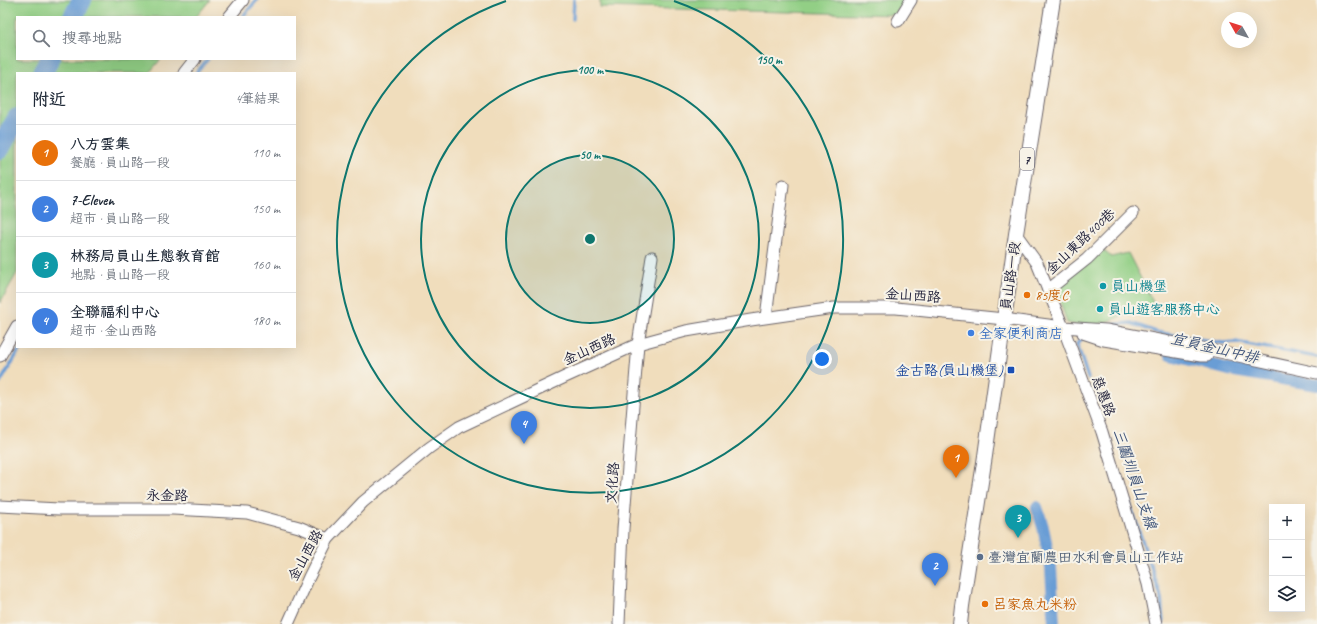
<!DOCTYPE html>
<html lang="zh-TW">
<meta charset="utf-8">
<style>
:root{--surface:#fff;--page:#f6f6f7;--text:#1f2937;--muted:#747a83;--line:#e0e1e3;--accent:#b45309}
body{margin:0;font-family:Caveat,"LXGW WenKai TC",sans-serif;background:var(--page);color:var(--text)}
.controls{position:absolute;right:12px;bottom:12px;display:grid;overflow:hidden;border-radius:0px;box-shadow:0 4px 16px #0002}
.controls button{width:36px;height:36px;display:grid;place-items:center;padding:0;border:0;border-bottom:1px solid var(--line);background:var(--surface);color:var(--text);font:20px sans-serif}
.compass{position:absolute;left:1221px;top:12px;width:36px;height:36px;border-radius:50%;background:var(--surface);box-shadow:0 4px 16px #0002;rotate:309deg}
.you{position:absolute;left:822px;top:359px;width:14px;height:14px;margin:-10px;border:3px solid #fff;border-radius:50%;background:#1a73e8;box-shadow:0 0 0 6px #1a73e833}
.badge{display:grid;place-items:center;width:26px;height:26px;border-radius:50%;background:var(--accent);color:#fff;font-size:13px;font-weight:700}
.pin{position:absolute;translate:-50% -33px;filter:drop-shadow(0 1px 2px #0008)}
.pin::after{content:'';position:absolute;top:21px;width:14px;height:12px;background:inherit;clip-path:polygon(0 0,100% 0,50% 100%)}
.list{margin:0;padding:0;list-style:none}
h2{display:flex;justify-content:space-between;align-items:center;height:52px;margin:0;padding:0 16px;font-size:17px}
h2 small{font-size:13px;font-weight:400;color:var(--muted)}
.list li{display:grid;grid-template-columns:26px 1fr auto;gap:12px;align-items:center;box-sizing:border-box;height:56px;padding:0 16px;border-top:1px solid var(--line)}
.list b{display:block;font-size:15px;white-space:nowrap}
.list p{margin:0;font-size:13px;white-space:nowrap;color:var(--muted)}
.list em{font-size:13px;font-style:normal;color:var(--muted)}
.icon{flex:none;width:22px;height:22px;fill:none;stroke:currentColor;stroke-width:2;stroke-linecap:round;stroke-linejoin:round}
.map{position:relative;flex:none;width:1317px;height:624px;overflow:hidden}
.search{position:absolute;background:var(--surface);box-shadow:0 4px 16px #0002;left:16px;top:16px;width:280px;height:44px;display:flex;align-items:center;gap:10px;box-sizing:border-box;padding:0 14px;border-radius:0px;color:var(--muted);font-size:15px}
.panel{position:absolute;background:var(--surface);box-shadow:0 4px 16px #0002;left:16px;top:72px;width:280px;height:276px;border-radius:0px}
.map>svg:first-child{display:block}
.green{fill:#92cf85;stroke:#5a7860}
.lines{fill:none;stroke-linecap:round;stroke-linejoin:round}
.stream{stroke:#699dd5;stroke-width:3.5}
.canal{stroke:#699dd5;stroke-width:12}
.river{stroke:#699dd5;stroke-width:20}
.minor-casing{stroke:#6a6368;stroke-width:13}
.major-casing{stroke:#6a6368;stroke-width:16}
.minor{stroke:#fff;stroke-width:11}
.major{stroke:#fff;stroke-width:14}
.ring{fill:none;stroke:#0f766e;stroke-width:2}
.culture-dot{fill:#0f9aa8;stroke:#f7f3e8;stroke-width:1.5}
.food-dot{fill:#e8710a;stroke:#f7f3e8;stroke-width:1.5}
.shop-dot{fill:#3f7fe0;stroke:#f7f3e8;stroke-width:1.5}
.transit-dot{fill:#1a4fb4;stroke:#f7f3e8;stroke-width:1.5}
.service-dot{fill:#5c6f8a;stroke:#f7f3e8;stroke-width:1.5}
.labels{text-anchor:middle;stroke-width:4;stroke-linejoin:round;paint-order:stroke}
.shield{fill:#f7f3e8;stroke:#62616f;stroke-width:1}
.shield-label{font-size:13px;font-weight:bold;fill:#22223b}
.street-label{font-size:14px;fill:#22223b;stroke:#f7f3e8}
.culture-label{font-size:14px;fill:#0d838f;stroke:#f7f3e8;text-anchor:start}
.food-label{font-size:14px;fill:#c56008;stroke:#f7f3e8;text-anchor:start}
.shop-label{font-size:14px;fill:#366cbe;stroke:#f7f3e8;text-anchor:start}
.transit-label{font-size:14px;fill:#164399;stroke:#f7f3e8;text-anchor:end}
.service-label{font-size:14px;fill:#4e5e75;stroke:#f7f3e8;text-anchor:start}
.water-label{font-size:15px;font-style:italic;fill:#3e5379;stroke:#f7f3e8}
.centre{fill:#0f766e;stroke:#f7f3e8;stroke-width:2}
.ring-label{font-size:12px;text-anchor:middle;font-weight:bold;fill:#0f766e;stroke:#f7f3e8;stroke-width:4;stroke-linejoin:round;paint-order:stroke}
</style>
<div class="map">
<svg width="1317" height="624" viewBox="0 0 1317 624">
<rect width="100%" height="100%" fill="#f7f3e8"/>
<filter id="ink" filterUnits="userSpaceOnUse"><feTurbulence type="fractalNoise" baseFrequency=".025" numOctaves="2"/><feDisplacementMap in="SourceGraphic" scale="8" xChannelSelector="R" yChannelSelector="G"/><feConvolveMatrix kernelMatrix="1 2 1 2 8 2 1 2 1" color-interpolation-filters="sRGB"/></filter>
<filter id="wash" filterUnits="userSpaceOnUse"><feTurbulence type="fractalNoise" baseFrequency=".012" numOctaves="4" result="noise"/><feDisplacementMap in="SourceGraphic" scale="16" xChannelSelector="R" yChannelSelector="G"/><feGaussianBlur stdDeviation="0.9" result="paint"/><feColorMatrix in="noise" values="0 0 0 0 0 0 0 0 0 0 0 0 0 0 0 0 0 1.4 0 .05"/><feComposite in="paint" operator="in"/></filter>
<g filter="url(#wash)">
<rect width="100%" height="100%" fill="#f0ddbc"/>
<g class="green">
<path d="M 0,0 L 210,0 L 196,17 L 17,17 L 17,59 L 161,59 L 149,73 L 17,73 L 17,273 L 0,303 Z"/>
<path d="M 600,0 L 905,0 L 895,15 L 600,7 Z"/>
<path d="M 1101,248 L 1111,257 L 1128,253 L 1154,304 L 1100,324 L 1081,326 L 1067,323 L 1057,292 L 1065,280 Z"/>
</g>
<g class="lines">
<g class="stream">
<path d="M 242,17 L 257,0"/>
<path d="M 573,19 L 574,0"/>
<path d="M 196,73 L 208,59"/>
<path d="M 1106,325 L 1131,323 L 1156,332 L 1223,343 L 1236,342 L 1317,357"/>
<path d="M 1085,335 L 1077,344 L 1088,378"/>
<path d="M 0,383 L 21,347"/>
<path d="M 1126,492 L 1161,597 L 1163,624"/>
</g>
<g class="canal">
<path d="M 1171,355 L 1229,370 L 1317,385"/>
<path d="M 1037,507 L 1043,527 L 1051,567 L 1054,624"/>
</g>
<g class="river">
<path d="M 73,17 L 82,0"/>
<path d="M 42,73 L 50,59"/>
<path d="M 0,149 L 17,118"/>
</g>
</g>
</g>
<g filter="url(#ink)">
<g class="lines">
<g class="minor-casing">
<g id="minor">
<path d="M 229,17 L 243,0"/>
<path d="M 898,21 L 911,0"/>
<path d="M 184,73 L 195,59"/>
<path d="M 1016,234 L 1037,263 L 1063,327 L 1102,432 L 1148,584 L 1156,624"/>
<path d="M 1048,290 L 1087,259 L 1133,213"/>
<path d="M 766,317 L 783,185"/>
<path d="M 1083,333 L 1104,340 L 1201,356 L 1207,356"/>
<path d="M 0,356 L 17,326"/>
<path d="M 0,506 L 59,509 L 173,509 L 247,513 L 299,527 L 328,539"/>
<path d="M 288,624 L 309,577 L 328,539 L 363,502 L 429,448 L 459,427 L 565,377 L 638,344 L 686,331 L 751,320 L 834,308 L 896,308 L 1004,319 L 1063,327 L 1106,330 L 1206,349 L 1317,373"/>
<path d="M 619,624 L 623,529 L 638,344 L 652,257"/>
</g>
</g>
<g class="major-casing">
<path id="major" d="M 960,624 L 962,606 L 985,456 L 1016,234 L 1053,0"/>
</g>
<use href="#minor" class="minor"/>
<use href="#major" class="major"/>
</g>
</g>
<circle cx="590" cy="239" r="84" fill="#0f766e" fill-opacity=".12"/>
<g class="ring">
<circle cx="590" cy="239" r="84"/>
<circle cx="590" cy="239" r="169"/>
<path d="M674 1A253 253 0 1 1 506 1"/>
</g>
<g class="culture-dot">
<circle cx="1103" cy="286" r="4"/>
<circle cx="1100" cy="309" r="4"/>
</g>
<g class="food-dot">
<circle cx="1027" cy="295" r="4"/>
<circle cx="985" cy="604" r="4"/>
</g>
<circle class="shop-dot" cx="971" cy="333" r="4"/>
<rect class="transit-dot" x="1007" y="366" width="8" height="8" rx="2"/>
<circle class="service-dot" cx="980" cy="557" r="4"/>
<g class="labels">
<rect class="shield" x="1020" y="148" width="14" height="22" rx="3"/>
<g class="shield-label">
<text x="1027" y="164">7</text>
</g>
<g class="street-label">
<text transform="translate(1080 241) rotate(-43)" y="5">金山東路400巷</text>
<text transform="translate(1010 276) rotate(-82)" y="5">員山路一段</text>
<text transform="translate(913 295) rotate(4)" y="5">金山西路</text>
<text transform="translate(589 349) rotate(-24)" y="5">金山西路</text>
<text transform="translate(1104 396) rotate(70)" y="5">慈惠路</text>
<text transform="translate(612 483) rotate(-86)" y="5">文化路</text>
<text transform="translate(167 495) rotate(1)" y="5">永金路</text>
<text transform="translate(305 555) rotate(-61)" y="5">金山西路</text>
</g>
<g class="culture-label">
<text x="1111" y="291">員山機堡</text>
<text x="1108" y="314">員山遊客服務中心</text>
</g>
<g class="food-label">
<text x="1035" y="300">85度C</text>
<text x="993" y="609">呂家魚丸米粉</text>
</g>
<g class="shop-label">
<text x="979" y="338">全家便利商店</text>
</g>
<g class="transit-label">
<text x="1003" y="375">金古路(員山機堡)</text>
</g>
<g class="service-label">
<text x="988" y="562">臺灣宜蘭農田水利會員山工作站</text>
</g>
<g class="water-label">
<text transform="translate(1215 348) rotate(13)" y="5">宜員金山中排</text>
<text transform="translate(1135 479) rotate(71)" y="5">三鬮圳員山支線</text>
</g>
</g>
<circle cx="590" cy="239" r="6" class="centre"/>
<g class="ring-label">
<text x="769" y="64">150 m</text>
<text x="590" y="74">100 m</text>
<text x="590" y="159">50 m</text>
</g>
</svg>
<div class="controls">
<button>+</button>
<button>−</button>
<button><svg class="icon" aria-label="layers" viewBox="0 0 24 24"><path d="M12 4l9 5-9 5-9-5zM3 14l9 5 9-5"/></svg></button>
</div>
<svg class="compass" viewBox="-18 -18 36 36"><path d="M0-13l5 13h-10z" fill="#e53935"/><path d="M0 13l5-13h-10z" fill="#747a83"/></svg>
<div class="you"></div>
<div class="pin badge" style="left:956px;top:478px;background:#e8710a">1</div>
<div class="pin badge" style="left:935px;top:586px;background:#3f7fe0">2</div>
<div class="pin badge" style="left:1018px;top:538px;background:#0f9aa8">3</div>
<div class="pin badge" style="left:524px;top:444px;background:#3f7fe0">4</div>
<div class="search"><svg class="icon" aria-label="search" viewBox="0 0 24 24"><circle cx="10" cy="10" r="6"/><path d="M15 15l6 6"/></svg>搜尋地點</div>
<section class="panel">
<h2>附近<small>4筆結果</small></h2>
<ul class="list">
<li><span class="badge" style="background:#e8710a">1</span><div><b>八方雲集</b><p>餐廳 · 員山路一段</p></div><em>110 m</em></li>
<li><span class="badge" style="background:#3f7fe0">2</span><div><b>7-Eleven</b><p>超市 · 員山路一段</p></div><em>150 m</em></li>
<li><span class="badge" style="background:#0f9aa8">3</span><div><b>林務局員山生態教育館</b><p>地點 · 員山路一段</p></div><em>160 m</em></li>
<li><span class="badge" style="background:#3f7fe0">4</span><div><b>全聯福利中心</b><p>超市 · 金山西路</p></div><em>180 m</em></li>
</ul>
</section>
</div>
